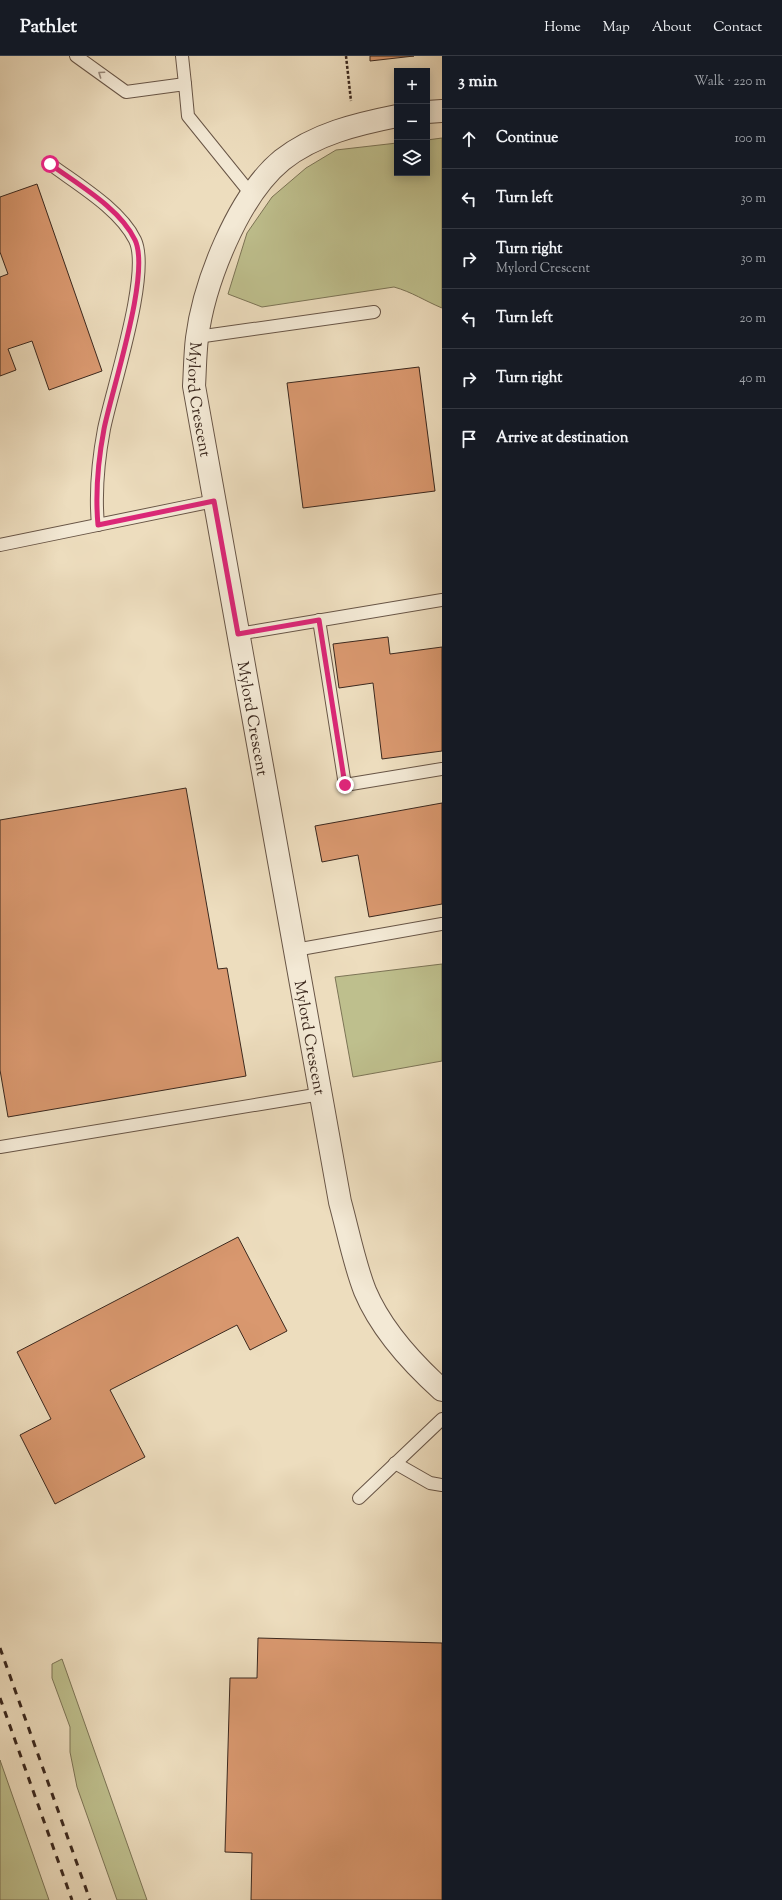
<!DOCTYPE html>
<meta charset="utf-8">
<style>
:root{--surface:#171b24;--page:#20242c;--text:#f1f3f6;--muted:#9ea1a6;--line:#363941}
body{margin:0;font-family:"Sorts Mill Goudy",serif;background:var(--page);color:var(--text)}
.controls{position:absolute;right:12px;top:12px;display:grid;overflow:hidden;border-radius:0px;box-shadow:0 2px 10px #0003}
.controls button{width:36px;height:36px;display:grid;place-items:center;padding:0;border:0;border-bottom:1px solid var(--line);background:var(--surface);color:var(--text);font:20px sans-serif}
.stop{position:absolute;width:12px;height:12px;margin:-9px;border:3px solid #db2777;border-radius:50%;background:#fff}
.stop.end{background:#db2777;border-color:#fff;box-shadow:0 1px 4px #0008}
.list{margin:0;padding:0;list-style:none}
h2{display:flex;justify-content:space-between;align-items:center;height:52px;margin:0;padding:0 16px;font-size:17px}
h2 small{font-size:13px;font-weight:400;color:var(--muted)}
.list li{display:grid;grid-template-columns:26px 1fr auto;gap:12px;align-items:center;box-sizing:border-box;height:60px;padding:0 16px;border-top:1px solid var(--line)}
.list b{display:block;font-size:15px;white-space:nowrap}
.list p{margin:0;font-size:13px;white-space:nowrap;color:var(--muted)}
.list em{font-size:13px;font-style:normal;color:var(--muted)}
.icon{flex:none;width:22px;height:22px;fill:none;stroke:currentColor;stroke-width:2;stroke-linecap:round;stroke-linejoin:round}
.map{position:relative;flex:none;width:442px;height:1844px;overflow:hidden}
header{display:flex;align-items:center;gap:24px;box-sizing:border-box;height:56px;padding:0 20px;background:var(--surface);border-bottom:1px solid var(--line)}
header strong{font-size:19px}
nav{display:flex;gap:22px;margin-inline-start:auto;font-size:14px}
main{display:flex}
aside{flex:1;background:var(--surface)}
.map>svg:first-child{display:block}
.green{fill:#bebf8d;stroke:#7c7456}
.building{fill:#d9986f;stroke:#3b281e}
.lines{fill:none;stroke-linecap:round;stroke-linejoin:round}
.service-casing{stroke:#685546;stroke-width:14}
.minor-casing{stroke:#685546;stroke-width:24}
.path{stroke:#3b281e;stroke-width:2.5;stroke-dasharray:3 2;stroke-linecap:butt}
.service{stroke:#f3e9d5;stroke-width:12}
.minor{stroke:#f3e9d5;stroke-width:22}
.rail{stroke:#3b281e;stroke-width:3;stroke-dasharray:7 7;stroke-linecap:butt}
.oneway{stroke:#97887a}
.route{stroke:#db2777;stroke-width:5}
.labels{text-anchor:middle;stroke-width:3;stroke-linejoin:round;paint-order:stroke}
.street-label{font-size:16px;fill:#3b281e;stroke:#f3e9d5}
</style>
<header>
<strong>Pathlet</strong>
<nav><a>Home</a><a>Map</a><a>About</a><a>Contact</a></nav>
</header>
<main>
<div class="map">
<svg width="442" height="1844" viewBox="0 0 442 1844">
<rect width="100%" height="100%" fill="#edddbe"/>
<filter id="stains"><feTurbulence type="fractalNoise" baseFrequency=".005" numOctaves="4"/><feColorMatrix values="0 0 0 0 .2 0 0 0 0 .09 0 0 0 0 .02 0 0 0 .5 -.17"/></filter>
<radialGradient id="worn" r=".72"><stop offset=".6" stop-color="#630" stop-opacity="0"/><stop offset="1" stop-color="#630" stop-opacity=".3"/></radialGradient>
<g class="green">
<path d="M 442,82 L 442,252 C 425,245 412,236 394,231 L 262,251 L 228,238 L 247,177 L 272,141 L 306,112 L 336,94 L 397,87 L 397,117 L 427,117 L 427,84 Z"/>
<path d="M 442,908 L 442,1005 L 353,1021 L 335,921 Z"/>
<path d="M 62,1603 L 147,1844 L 117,1844 L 77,1731 L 70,1696 L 70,1671 L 52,1622 L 52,1608 Z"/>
<path d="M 0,1704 L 49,1844 L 0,1844 Z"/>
</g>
<g class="building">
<path d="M 370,0 L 414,0 L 370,5 Z"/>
<path d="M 37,128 L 102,315 L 49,334 L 32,285 L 8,293 L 16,314 L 0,320 L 0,221 L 8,218 L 0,196 L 0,141 Z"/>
<path d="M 419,311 L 435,435 L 303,452 L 287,327 Z"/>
<path d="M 388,581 L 390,598 L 442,591 L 442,695 L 382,703 L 373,627 L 339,632 L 333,588 Z"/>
<path d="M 186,732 L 218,913 L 227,912 L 246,1020 L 8,1061 L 0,1014 L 0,764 Z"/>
<path d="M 442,747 L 442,848 L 369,861 L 358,799 L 322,806 L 315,770 Z"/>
<path d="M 238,1181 L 287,1275 L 250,1294 L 237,1269 L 110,1334 L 145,1401 L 55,1448 L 20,1379 L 51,1363 L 17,1296 Z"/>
<path d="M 258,1582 L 442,1587 L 442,1844 L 251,1844 L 252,1797 L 225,1796 L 230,1622 L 257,1622 Z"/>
</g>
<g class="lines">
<g class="service-casing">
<g id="service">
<path d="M 76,0 L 126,36 L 185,28 L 188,60 L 251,138"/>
<path d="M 182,0 L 185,28"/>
<path d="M 50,108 C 77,128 120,153 135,184 C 151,217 112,333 104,373 C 98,405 95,436 98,469"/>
<path d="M 197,281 L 374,256"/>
<path d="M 0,489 L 214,445"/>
<path d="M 319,564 L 345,729 L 442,713"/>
<path d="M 238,578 L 442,544"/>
<path d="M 295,894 L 442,868"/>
<path d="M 0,1091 L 321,1038"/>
<path d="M 395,1407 L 430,1427 L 442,1429"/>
<path d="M 359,1442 L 442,1363"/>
</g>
</g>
<g class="minor-casing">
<g id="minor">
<path d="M 427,56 L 442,55"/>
<path id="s1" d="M 397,60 C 357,68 315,78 282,104 C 238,140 204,227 197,282 C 195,298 195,314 194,330 L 340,1146 C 348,1175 354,1207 365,1235 C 381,1273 412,1307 442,1334"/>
</g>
</g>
<path class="path" d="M 346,0 L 351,45"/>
<use href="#service" class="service"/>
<use href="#minor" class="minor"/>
<g class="rail">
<path d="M 0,1592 L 90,1844"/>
<path d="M 0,1642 L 72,1844"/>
</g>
</g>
<defs><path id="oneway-chevron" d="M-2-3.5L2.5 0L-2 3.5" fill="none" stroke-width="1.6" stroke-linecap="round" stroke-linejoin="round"/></defs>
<use class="oneway" href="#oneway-chevron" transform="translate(101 18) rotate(-145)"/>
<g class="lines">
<path class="route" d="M 50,108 C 77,128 120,152 135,184 C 151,217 112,333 104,373 C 98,405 95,436 98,469 L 214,445 L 238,578 L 319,564 L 345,729"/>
</g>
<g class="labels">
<g class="street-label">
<text dy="6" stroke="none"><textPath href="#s1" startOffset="387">Mylord Crescent</textPath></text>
<text dy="6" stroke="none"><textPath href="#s1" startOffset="711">Mylord Crescent</textPath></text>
<text dy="6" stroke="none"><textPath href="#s1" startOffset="1035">Mylord Crescent</textPath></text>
</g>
</g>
<rect width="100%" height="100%" filter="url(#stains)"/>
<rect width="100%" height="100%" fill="url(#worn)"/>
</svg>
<div class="controls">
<button>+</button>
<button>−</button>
<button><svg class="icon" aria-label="layers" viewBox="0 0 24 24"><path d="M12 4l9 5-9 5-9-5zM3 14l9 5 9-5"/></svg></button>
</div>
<div class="stop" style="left:50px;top:108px"></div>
<div class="stop end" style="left:345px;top:729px"></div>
</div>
<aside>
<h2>3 min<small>Walk · 220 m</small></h2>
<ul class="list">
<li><svg class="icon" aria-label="ahead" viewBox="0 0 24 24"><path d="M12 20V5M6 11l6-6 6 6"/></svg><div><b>Continue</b></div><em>100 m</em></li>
<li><svg class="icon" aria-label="left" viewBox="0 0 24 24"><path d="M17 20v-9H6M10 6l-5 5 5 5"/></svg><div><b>Turn left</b></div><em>30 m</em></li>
<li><svg class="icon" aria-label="right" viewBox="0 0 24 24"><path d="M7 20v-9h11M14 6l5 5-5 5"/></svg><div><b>Turn right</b><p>Mylord Crescent</p></div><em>30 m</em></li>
<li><svg class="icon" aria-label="left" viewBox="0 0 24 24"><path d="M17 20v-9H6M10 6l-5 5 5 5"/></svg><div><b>Turn left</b></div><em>20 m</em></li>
<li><svg class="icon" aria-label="right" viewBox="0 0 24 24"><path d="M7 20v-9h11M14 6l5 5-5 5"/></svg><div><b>Turn right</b></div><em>40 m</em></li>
<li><svg class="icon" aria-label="arrive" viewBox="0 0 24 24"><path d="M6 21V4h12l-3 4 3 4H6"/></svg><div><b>Arrive at destination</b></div></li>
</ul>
</aside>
</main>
